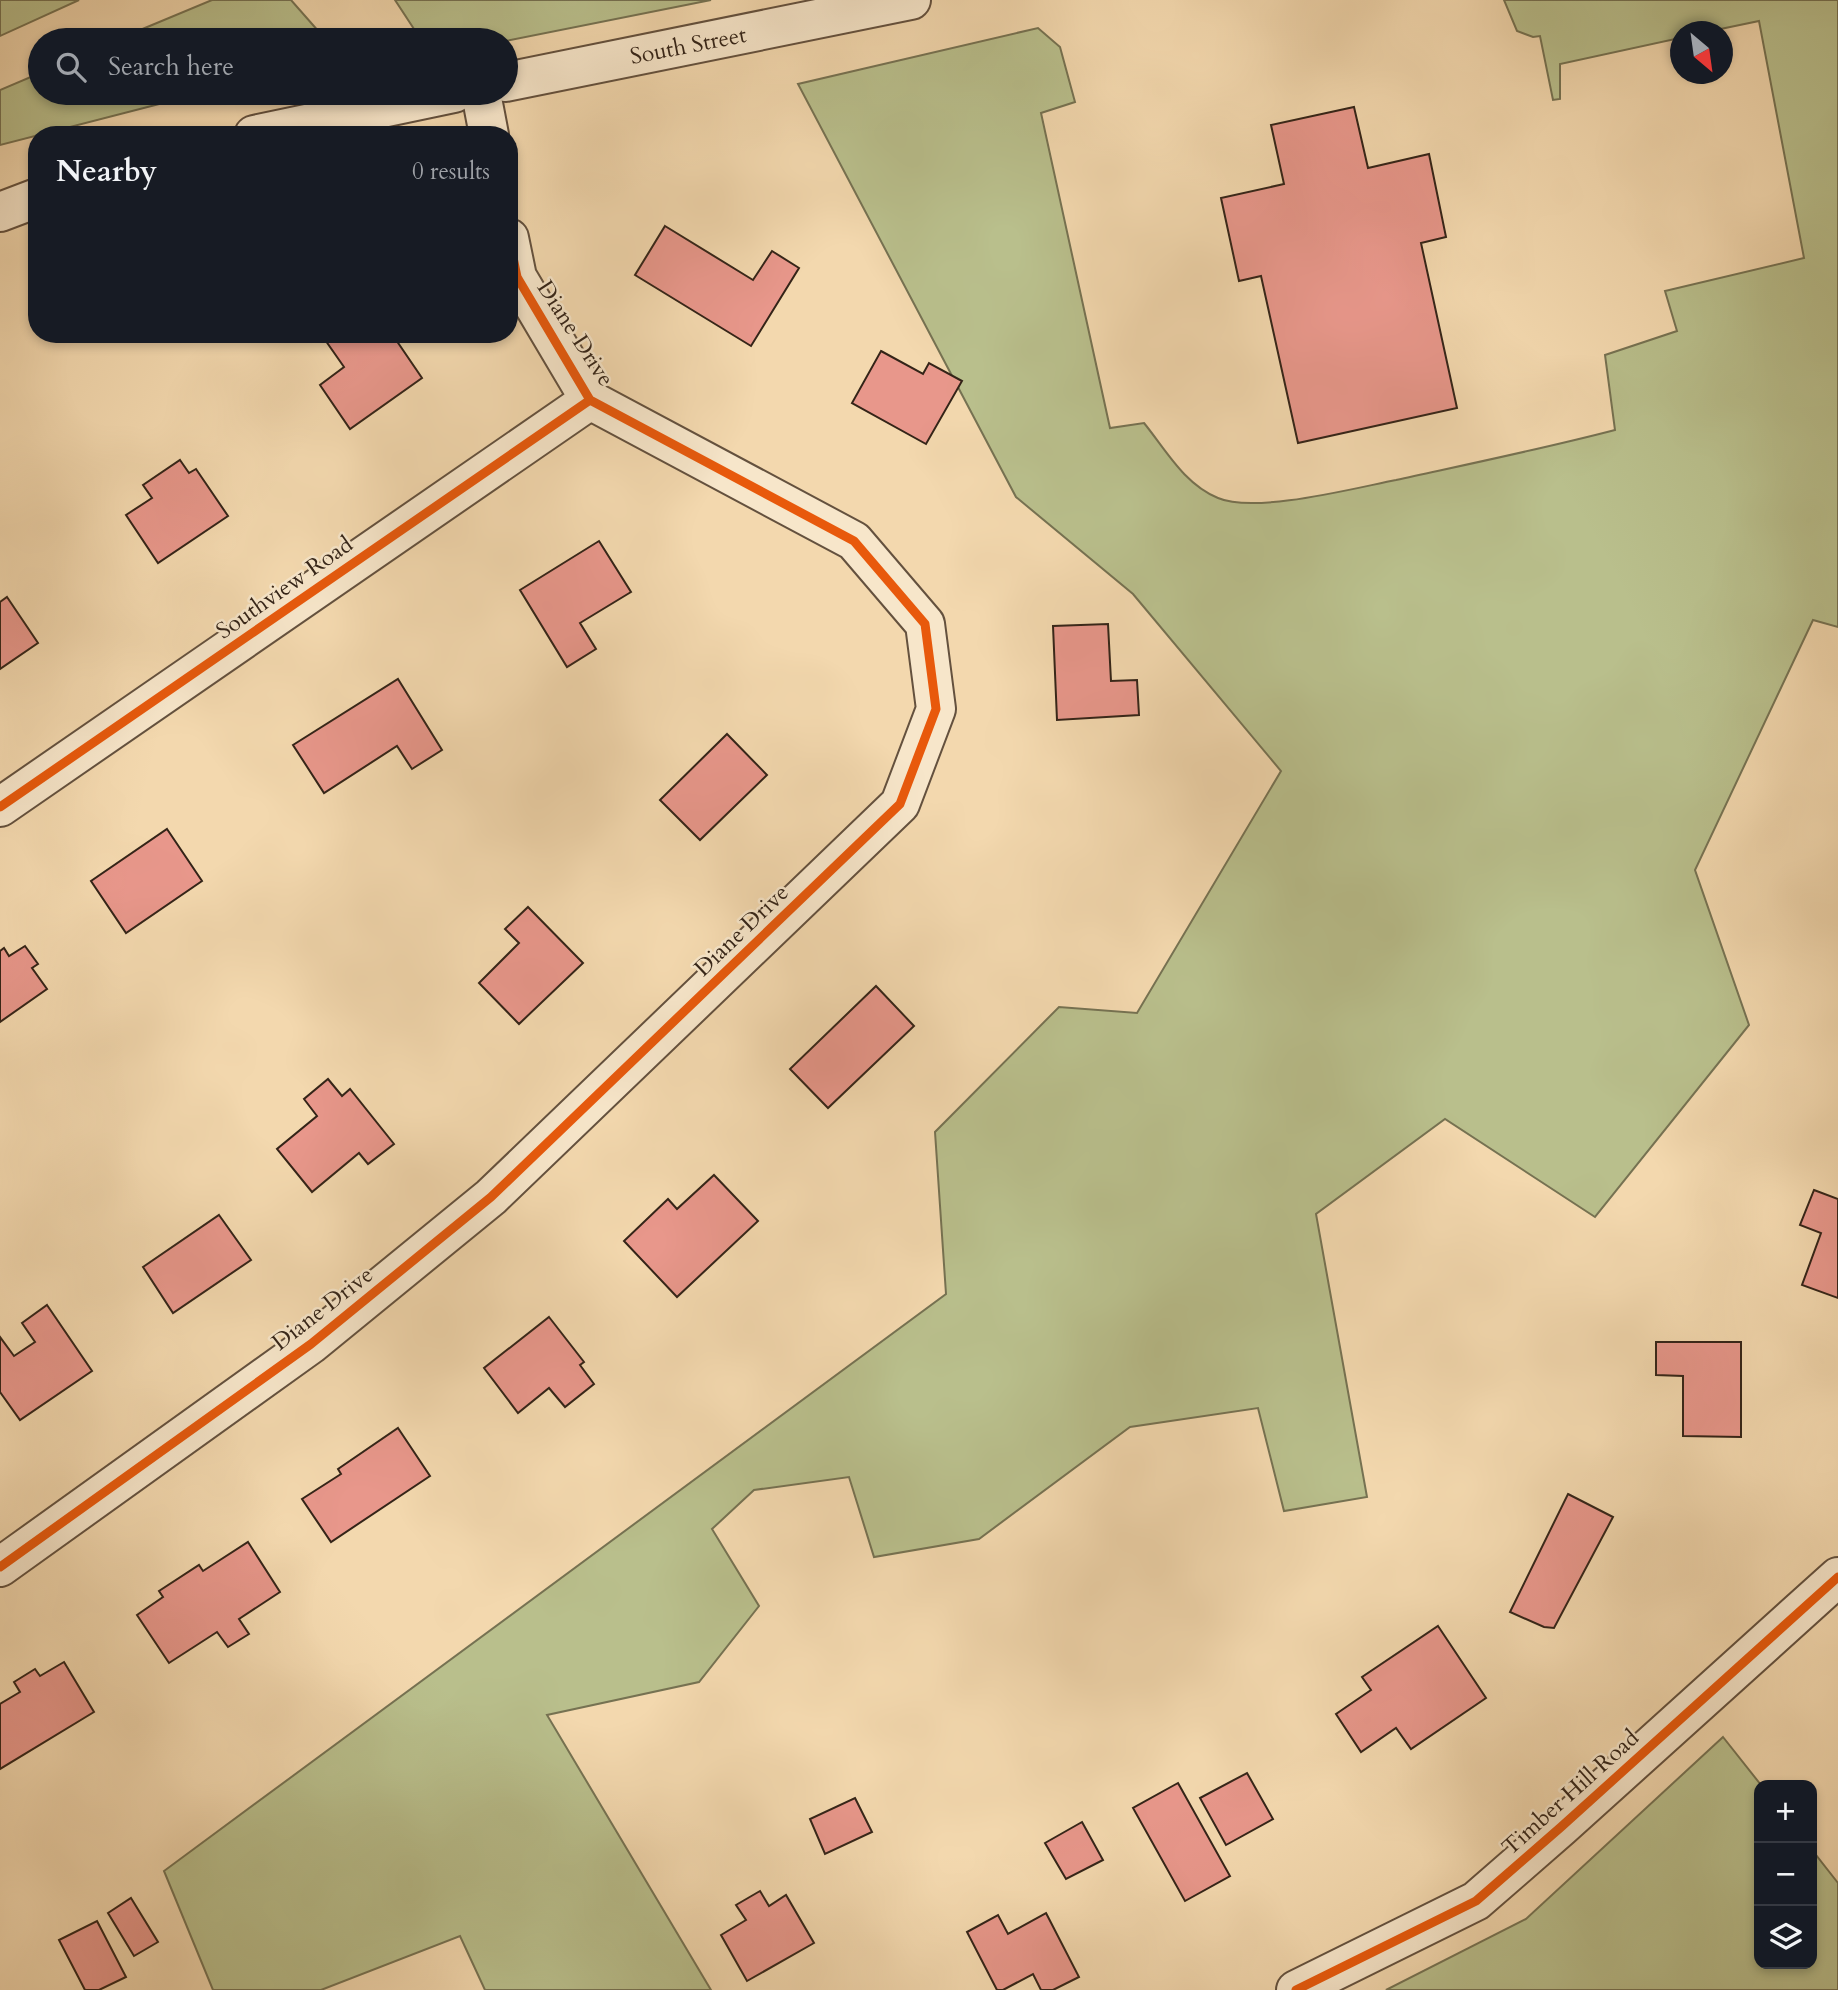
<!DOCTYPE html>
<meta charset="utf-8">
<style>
:root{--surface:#171b24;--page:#242831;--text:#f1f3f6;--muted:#9ea1a6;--line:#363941}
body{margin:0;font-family:Cardo,serif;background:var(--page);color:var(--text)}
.controls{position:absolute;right:21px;bottom:21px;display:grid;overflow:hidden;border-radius:14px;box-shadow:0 4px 10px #0003}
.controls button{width:63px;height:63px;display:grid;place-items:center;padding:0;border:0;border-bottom:2px solid var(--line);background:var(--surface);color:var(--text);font:35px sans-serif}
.compass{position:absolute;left:1670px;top:21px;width:63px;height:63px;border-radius:50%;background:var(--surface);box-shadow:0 4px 10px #0003;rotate:151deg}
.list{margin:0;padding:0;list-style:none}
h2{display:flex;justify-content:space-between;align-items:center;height:91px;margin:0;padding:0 28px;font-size:30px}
h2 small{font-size:23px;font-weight:400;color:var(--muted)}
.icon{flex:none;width:38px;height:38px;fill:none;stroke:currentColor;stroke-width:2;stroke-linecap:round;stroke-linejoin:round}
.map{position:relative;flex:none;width:1838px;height:1990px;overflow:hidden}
.search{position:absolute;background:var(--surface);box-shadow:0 4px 10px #0003;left:28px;top:28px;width:490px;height:77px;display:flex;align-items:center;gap:18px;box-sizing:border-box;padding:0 24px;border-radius:38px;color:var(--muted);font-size:26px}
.panel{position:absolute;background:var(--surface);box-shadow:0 4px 10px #0003;left:28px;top:126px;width:490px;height:217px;border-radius:28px}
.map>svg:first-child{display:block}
.green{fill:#b9bf8c;stroke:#767252;stroke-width:2}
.building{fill:#e8978b;stroke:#342418;stroke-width:2}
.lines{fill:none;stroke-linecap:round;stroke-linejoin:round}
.street-casing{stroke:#64513e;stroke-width:42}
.street{stroke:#f7e6ca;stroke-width:38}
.cycleway-casing{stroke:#f7e6ca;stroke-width:13}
.cycleway{stroke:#e8590c;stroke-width:9}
.labels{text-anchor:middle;stroke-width:5;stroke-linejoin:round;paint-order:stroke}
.street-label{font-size:23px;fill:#342418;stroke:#f7e6ca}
</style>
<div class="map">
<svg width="1838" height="1990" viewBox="0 0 1838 1990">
<rect width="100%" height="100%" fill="#f3d8ae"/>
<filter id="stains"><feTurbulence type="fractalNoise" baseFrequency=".00286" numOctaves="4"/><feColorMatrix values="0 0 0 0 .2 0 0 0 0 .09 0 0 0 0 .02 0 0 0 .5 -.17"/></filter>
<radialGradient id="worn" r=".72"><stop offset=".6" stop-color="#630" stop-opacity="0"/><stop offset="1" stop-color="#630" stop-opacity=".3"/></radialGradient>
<g class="green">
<path d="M 0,0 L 79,0 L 0,36 Z"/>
<path d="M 212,0 L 291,0 L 320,33 L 321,40 L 116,40 Z"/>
<path d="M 395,0 L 711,0 L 506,41 L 443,40 L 414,29 Z"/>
<path d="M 1504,0 L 1838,0 L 1838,627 L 1813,620 L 1695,870 L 1749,1025 L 1595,1217 L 1445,1119 L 1316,1214 L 1367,1497 L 1284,1511 L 1258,1408 L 1130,1427 L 979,1539 L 874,1557 L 849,1477 L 754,1490 L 712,1529 L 759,1606 L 699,1682 L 547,1715 L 711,1990 L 485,1990 L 460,1936 L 321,1990 L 213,1990 L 164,1871 L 946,1294 L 935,1132 L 1059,1007 L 1137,1013 L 1281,771 L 1133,594 L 1016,497 L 798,84 L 1038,28 L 1060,47 L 1075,102 L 1041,113 L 1110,428 L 1144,423 C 1166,450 1184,484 1218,498 C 1255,514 1355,488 1396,480 C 1469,464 1542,449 1615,430 L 1605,355 L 1677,331 L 1665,291 L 1804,258 L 1759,21 L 1711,31 L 1680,32 L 1680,38 L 1560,64 L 1560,99 L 1553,100 L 1540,36 L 1533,37 L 1517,31 Z"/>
<path d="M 40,73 L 40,93 L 202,93 L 0,145 L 0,90 Z"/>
<path d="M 1723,1737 L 1761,1785 L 1759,1964 L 1812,1964 L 1812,1850 L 1838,1883 L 1838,1990 L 1386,1990 L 1526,1919 Z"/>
</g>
<g class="building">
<path d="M 1354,107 L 1368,168 L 1429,154 L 1446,237 L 1421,243 L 1457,408 L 1298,443 L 1261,276 L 1239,281 L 1221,198 L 1284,184 L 1271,125 Z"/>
<path d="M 665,226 L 753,280 L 772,251 L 799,268 L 751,346 L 635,275 Z"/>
<path d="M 321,334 L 392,334 L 422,378 L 350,429 L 320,385 L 344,367 Z"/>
<path d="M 881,351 L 923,374 L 929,363 L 962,381 L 926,444 L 852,403 Z"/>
<path d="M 180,460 L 189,473 L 196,469 L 228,516 L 158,563 L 126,515 L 152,498 L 143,485 Z"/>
<path d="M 599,541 L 631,592 L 580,623 L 596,649 L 567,667 L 520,590 Z"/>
<path d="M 7,597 L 38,643 L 0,669 L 0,602 Z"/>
<path d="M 1108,624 L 1111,681 L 1137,680 L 1139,715 L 1057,720 L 1053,626 Z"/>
<path d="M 398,679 L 442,750 L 412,769 L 397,746 L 324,793 L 293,745 Z"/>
<path d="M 727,734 L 767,775 L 700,840 L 660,800 Z"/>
<path d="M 167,829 L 202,881 L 126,933 L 91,881 Z"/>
<path d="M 528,907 L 583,963 L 519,1024 L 479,983 L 519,943 L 505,929 Z"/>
<path d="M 25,946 L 38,964 L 32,968 L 47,989 L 0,1022 L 0,951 L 4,948 L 9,956 Z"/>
<path d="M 876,986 L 914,1026 L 828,1108 L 790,1069 Z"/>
<path d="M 328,1079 L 342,1096 L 350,1089 L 394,1144 L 368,1164 L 359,1153 L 312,1192 L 277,1149 L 317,1116 L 304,1099 Z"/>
<path d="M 714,1175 L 758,1221 L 677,1297 L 624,1241 L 668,1199 L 677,1209 Z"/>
<path d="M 1814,1190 L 1838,1199 L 1838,1298 L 1802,1285 L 1821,1233 L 1800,1225 Z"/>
<path d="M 219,1215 L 251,1260 L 173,1313 L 143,1267 Z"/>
<path d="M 47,1305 L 92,1371 L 20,1420 L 0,1392 L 0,1337 L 14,1356 L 35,1342 L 22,1323 Z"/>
<path d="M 549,1317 L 584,1362 L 580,1365 L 594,1384 L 565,1407 L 549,1388 L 518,1413 L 484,1368 Z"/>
<path d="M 1656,1342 L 1741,1342 L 1741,1437 L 1683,1436 L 1683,1376 L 1656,1375 Z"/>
<path d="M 398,1428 L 430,1476 L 331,1542 L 302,1499 L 341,1474 L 338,1469 Z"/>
<path d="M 1568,1494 L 1613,1517 L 1554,1628 L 1544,1627 L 1510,1612 Z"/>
<path d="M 248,1542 L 280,1592 L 239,1619 L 249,1634 L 228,1647 L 217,1632 L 169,1663 L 137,1615 L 163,1597 L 159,1591 L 199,1565 L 203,1571 Z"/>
<path d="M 1438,1626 L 1486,1698 L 1411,1749 L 1396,1728 L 1361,1752 L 1336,1714 L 1371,1690 L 1362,1677 Z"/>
<path d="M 64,1662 L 94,1712 L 0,1769 L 0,1704 L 20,1692 L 14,1682 L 35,1669 L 40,1676 Z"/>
<path d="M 1247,1773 L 1273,1819 L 1226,1845 L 1200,1798 Z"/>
<path d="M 1178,1783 L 1230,1876 L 1185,1901 L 1133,1808 Z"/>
<path d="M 855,1798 L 872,1832 L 825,1854 L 810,1819 Z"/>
<path d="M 1082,1822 L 1103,1860 L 1066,1879 L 1045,1843 Z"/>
<path d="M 760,1891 L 769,1906 L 786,1895 L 814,1943 L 747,1981 L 721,1935 L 746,1920 L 736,1905 Z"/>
<path d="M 131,1898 L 158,1942 L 134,1956 L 108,1913 Z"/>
<path d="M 1046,1913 L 1079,1977 L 1053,1990 L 1041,1990 L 1033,1974 L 1003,1990 L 997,1990 L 967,1932 L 998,1915 L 1008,1934 Z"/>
<path d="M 97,1921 L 126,1977 L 99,1990 L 85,1990 L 59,1940 Z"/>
</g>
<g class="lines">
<g class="street-casing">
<g id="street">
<path d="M 506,82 L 911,0"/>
<path d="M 481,93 L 489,135"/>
<path d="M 254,135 L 454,93"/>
<path d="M 0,212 L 37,198"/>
<path d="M 0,807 L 590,400"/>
<path d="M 0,1567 L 311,1344 L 491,1197 L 900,804 L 936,709 L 925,624 L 854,541 L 590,400 L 517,277 L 509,238"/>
<path d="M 1296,1990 L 1476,1901 L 1561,1827 L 1838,1577"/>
</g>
</g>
<use href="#street" class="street"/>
<g class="cycleway-casing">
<g id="cycleway">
<path d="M 0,807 L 590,400"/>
<path d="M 0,1567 L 311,1344 L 491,1197 L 900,804 L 936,709 L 925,624 L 854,541 L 590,400 L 517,277 L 509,238"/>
<path d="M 1296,1990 L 1476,1901 L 1561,1827 L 1838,1577"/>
</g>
</g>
<use href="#cycleway" class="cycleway"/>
</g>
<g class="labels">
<g class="street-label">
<text transform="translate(688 45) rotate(-11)" y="8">South Street</text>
<text transform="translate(576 333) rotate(57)" y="8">Diane Drive</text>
<text transform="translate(284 587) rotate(-35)" y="8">Southview Road</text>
<text transform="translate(741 930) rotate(-44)" y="8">Diane Drive</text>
<text transform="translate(322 1308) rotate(-38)" y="8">Diane Drive</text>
<text transform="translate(1570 1792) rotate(-42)" y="8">Timber Hill Road</text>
</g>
</g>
<rect width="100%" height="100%" filter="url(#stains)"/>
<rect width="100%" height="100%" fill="url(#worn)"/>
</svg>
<div class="controls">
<button>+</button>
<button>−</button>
<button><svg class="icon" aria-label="layers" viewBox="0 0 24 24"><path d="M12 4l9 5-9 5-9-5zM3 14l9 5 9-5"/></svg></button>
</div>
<svg class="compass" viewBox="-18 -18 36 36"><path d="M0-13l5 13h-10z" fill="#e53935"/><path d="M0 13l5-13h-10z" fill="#9ea1a6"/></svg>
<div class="search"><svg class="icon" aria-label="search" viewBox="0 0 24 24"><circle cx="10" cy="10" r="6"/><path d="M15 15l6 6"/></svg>Search here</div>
<section class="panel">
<h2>Nearby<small>0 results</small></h2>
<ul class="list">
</ul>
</section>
</div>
